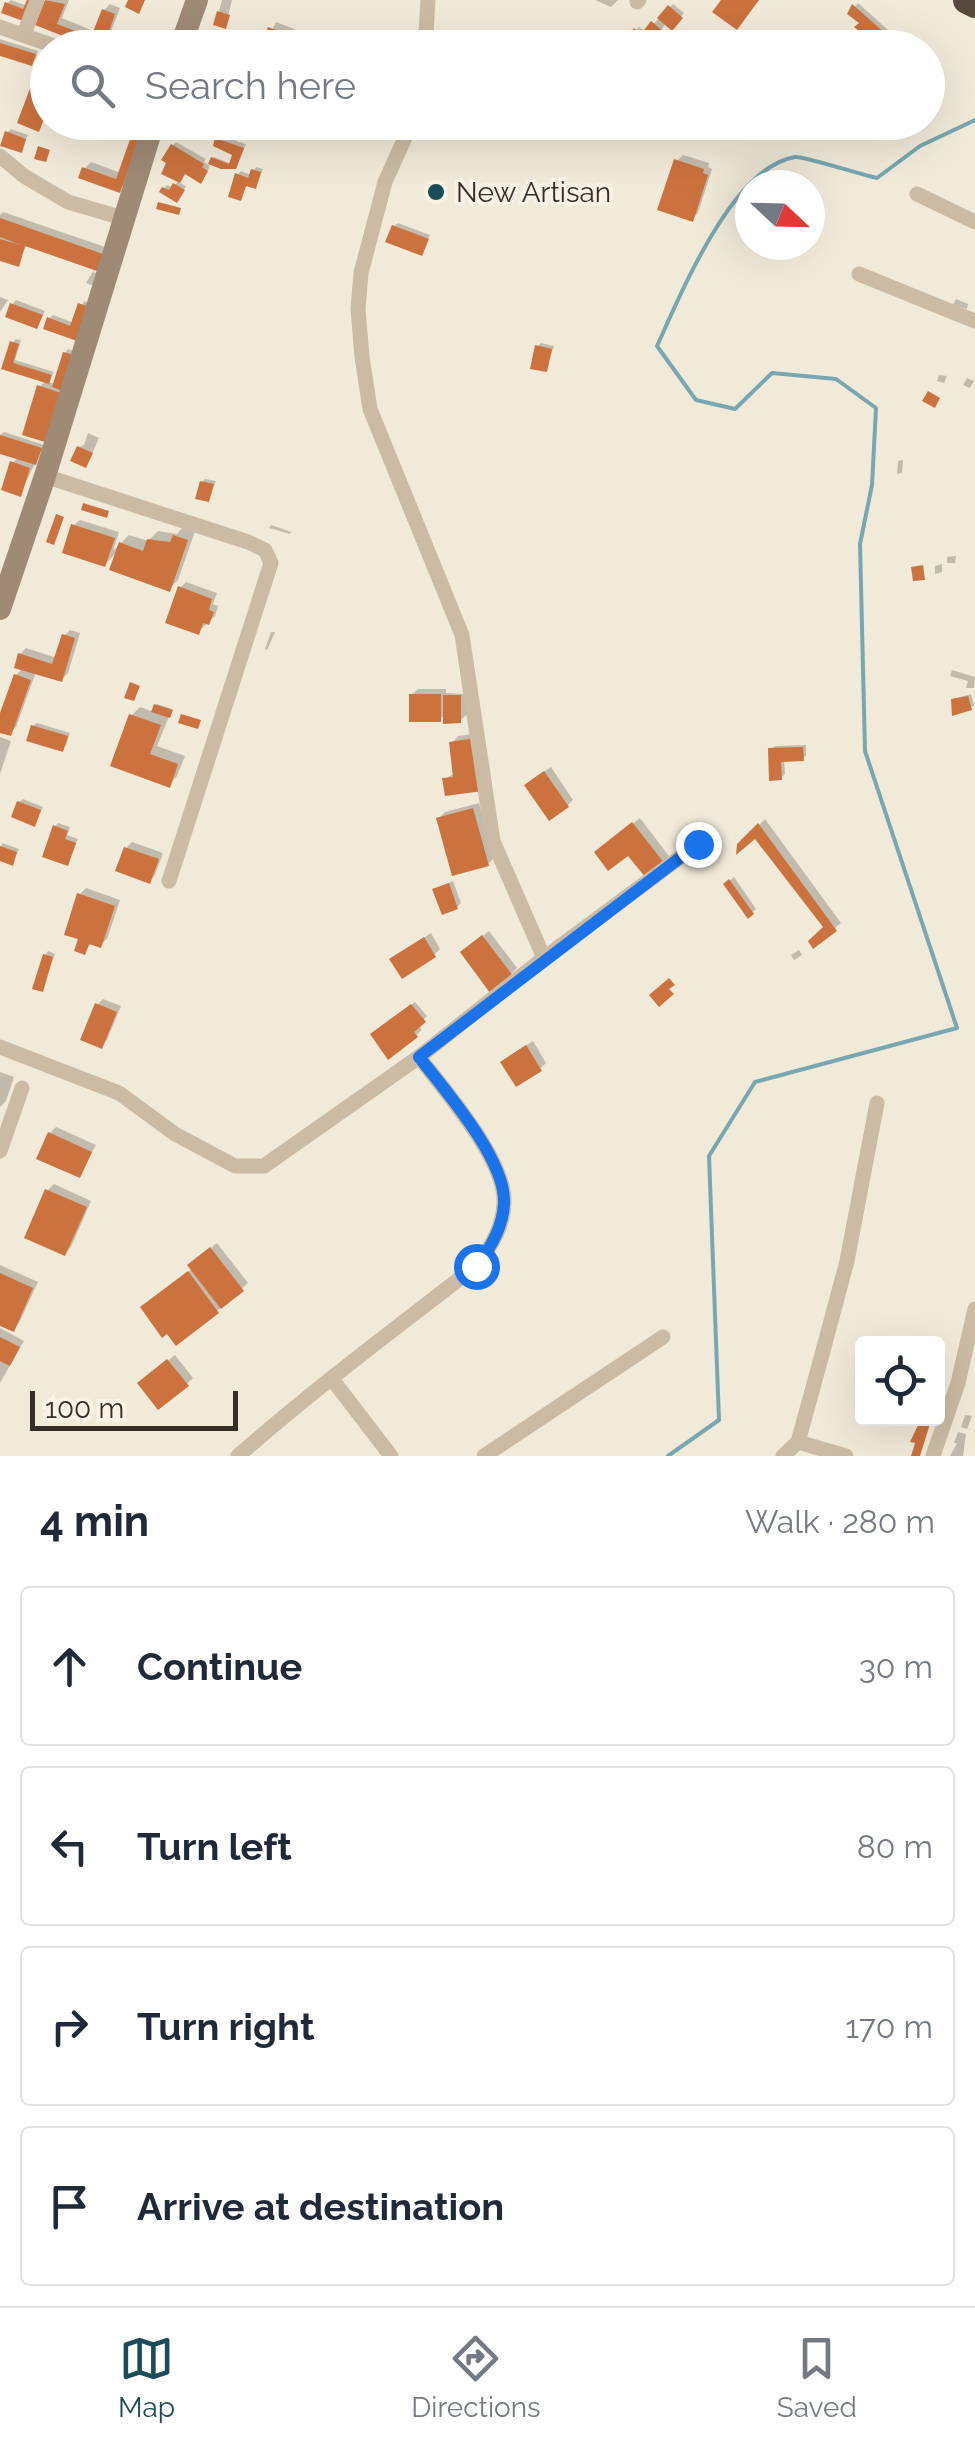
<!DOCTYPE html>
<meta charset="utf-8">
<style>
:root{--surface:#fff;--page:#f2f2f3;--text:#1f2937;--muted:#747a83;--line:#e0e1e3;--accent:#1a4d59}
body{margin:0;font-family:Raleway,sans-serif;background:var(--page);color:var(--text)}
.controls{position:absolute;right:30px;bottom:30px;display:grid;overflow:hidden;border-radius:10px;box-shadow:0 10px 40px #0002}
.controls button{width:90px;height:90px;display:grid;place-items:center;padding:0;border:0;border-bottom:2px solid var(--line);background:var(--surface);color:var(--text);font:50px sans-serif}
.compass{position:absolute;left:735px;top:170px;width:90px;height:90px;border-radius:50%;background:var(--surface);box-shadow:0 10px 40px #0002;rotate:112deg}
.scale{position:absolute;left:30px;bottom:25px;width:208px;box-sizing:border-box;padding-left:10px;border:5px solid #362d26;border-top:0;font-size:28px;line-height:35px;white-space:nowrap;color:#362d26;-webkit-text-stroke:8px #faf3e5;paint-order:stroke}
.stop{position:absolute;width:30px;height:30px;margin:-22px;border:8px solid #1a73e8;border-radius:50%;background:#fff}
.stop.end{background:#1a73e8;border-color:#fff;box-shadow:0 2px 10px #0008}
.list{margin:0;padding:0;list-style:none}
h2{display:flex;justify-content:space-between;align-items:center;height:130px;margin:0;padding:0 40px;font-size:42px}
h2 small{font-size:32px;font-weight:400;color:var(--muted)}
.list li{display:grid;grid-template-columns:65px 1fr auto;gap:30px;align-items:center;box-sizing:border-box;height:160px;margin:0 20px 20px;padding:0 20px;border:2px solid var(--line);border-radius:10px}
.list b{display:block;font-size:38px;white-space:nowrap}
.list em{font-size:32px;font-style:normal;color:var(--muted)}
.icon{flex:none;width:55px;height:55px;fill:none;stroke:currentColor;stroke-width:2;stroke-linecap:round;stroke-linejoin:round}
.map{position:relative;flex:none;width:975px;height:1456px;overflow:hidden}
.search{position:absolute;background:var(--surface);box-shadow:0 10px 40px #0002;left:30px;right:30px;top:30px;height:110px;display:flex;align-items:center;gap:25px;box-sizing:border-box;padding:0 35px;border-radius:55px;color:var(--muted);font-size:38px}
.sheet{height:850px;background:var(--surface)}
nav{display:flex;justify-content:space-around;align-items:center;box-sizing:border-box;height:140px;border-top:2px solid var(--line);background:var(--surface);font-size:28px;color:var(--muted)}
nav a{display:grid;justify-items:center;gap:5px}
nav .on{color:var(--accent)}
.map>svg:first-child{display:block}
.shadow{fill:#0003}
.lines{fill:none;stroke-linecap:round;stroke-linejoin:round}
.stream{stroke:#77a7b1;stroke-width:4}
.building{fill:#cb723e}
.street{stroke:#cbbba4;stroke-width:15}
.secondary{stroke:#9f8a76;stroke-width:22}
.highway{stroke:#57483d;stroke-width:28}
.route{stroke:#1a73e8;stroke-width:12}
.poi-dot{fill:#1a4d59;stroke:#faf3e5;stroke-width:4}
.labels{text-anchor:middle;stroke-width:8;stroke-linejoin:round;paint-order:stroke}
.poi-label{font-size:28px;fill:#362d26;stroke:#faf3e5;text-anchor:start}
</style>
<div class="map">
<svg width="975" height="1456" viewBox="0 0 975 1456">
<rect width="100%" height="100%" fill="#f2ead9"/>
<g class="shadow">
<path d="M 11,0 L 27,6 L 25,19 L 7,4 Z"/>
<path d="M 47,0 L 69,0 L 62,18 L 96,32 L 104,10 L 110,4 L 120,8 L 107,42 L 101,48 L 38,24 Z"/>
<path d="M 222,0 L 232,0 L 226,25 L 216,23 Z"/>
<path d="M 595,0 L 618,0 L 611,7 Z"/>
<path d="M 858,3 L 888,30 L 876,42 L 862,22 L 850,13 Z"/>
<path d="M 673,4 L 684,13 L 672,28 L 666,23 L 649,48 L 640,40 L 636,30 L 639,27 L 646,32 Z"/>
<path d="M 276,22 L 312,36 L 308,48 L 263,48 Z"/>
<path d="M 701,30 L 706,34 L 711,30 L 732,46 L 689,48 Z"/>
<path d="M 759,30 L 771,40 L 766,48 L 746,48 Z"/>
<path d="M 207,34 L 220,38 L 217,48 L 198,48 Z"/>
<path d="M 0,39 L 38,51 L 35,60 L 31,63 L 0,53 Z"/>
<path d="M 225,40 L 246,48 L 217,48 Z"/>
<path d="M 44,53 L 48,55 L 48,113 L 38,129 L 37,76 L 46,67 L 38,65 Z"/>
<path d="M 147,122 L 125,184 L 119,190 L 85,168 L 91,162 L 121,173 L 136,130 L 119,122 Z"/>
<path d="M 11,129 L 28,135 L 21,150 L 7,133 Z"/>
<path d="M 221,136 L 246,144 L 237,166 L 212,163 L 210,166 L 214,157 L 232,164 L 235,154 L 218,140 Z"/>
<path d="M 176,142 L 206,159 L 204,162 L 210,166 L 204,177 L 185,171 L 179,182 L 186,186 L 180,196 L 164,188 L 167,185 L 173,188 L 179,180 L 173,145 Z"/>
<path d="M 683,155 L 709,163 L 708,167 L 712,169 L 698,213 L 692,219 L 677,161 Z"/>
<path d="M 256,167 L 263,169 L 258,182 L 255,186 L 248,184 L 240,198 L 237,175 L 241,171 L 251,175 Z"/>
<path d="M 3,212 L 108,248 L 103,262 L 93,272 L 100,274 L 94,286 L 86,283 L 95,268 L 27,244 L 18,264 L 0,260 L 0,215 Z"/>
<path d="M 398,223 L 430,235 L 421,253 L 394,226 Z"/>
<path d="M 0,297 L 8,300 L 0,312 Z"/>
<path d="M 956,299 L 968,304 L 967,309 L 953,305 Z"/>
<path d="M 16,300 L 45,311 L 37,326 L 13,304 Z"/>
<path d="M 84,301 L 91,304 L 76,338 L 49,319 L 53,315 L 74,323 Z"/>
<path d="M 15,339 L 21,340 L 15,360 L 54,372 L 48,382 L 55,384 L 65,353 L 68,349 L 77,352 L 50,433 L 39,387 L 46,381 L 4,368 Z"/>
<path d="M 541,343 L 554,346 L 546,369 L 537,347 Z"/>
<path d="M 939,375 L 947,376 L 944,383 L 937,381 Z"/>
<path d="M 967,378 L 974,381 L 970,388 L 963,385 Z"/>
<path d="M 4,432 L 44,445 L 20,494 L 13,463 L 18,457 L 0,451 L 0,435 Z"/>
<path d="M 88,433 L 99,438 L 89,461 L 79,447 L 84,445 Z"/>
<path d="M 903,460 L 902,473 L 897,474 L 898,461 Z"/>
<path d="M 205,479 L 216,481 L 208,500 L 202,482 Z"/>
<path d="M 80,520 L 119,532 L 113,551 L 129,535 L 148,541 L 158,531 L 177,534 L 183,527 L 195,531 L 178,580 L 169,589 L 118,551 L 105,564 L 73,526 Z"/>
<path d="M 271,525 L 291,532 L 290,534 L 269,528 Z"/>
<path d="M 956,556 L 955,563 L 947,563 L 947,557 Z"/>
<path d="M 942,564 L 942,572 L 935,574 L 935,566 Z"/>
<path d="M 186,582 L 217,593 L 213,604 L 218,606 L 215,616 L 198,632 L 180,588 Z"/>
<path d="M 70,630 L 80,633 L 68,673 L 62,679 L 36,672 L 16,727 L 10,733 L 0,730 L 0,720 L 16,675 L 23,668 L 20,654 L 26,648 L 57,658 L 64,636 Z"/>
<path d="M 271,632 L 275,632 L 267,650 L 265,649 Z"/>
<path d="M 952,670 L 975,677 L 974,688 L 966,688 L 968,681 L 950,676 Z"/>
<path d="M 418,689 L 446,689 L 446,693 L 464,694 L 464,699 L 469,694 L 467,714 L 460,721 L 446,714 L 440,719 L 411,695 Z"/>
<path d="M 971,694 L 974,705 L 970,708 L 953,699 Z"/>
<path d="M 157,704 L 172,709 L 157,746 L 185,756 L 177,776 L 169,785 L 113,764 L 132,715 L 140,707 L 154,712 Z"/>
<path d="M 37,723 L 70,733 L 66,745 L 62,749 L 33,726 Z"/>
<path d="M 481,733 L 488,783 L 445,779 L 455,773 L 452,743 L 458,736 Z"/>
<path d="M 0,737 L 11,741 L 0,774 Z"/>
<path d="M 806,745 L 806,755 L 803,759 L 784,759 L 785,774 L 781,778 L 771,749 L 775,746 Z"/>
<path d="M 551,767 L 573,800 L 567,806 L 533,779 Z"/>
<path d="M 23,799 L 43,807 L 34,824 L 19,802 Z"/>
<path d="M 479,803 L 494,858 L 488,864 L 439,818 L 445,812 Z"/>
<path d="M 640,818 L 669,856 L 663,862 L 603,846 Z"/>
<path d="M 765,819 L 841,923 L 814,945 L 826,927 L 756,836 L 739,845 Z"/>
<path d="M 58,823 L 70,827 L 67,835 L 78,839 L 68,863 L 55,827 Z"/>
<path d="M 132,842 L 163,853 L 155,875 L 149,881 L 126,848 Z"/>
<path d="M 2,843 L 19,849 L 12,863 L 0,859 Z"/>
<path d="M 734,877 L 756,909 L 748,916 L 726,884 Z"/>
<path d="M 453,881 L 461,903 L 457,907 L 435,889 Z"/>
<path d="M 86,888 L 120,900 L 107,939 L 100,945 L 92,942 L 85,952 L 80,894 Z"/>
<path d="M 489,931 L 517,968 L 511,974 L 469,946 Z"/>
<path d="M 431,933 L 440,949 L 434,955 L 399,954 Z"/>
<path d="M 799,950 L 802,955 L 794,960 L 791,955 Z"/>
<path d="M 48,951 L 55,954 L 42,989 L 45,955 Z"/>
<path d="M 103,999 L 121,1006 L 107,1040 L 101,1046 L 97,1005 Z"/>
<path d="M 415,1002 L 427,1016 L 418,1025 L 422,1030 L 416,1035 L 379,1028 Z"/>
<path d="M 533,1041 L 546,1063 L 540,1069 L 509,1056 Z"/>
<path d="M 0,1072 L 14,1077 L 6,1101 L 0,1107 Z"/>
<path d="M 56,1127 L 96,1145 L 79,1175 L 50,1133 Z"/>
<path d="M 54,1184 L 91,1201 L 71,1247 L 65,1253 L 48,1190 Z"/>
<path d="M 217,1243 L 248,1283 L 217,1311 L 152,1299 L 193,1268 L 196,1259 Z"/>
<path d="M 0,1265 L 38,1282 L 19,1323 L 13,1329 L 0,1323 Z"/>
<path d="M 0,1328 L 24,1341 L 0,1383 Z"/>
<path d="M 175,1355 L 193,1378 L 187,1384 L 147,1377 Z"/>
<path d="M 965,1415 L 972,1416 L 967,1429 L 961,1427 Z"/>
<path d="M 958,1432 L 966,1434 L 963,1456 L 950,1456 L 957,1443 L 954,1443 Z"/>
</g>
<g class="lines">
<path class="stream" d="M 668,1456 L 719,1420 L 709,1156 L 755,1082 L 957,1028 L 865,751 L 860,544 L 872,485 L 876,408 L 836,379 L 772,373 L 735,409 L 696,400 L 657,346 C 681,294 732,167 795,157 C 804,156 862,175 877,178 L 920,146 L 975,120"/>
</g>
<g class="building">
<path d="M 27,0 L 34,0 L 26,22 L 1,13 L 5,2 L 23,9 Z"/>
<path d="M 45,0 L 65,4 L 57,24 L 91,37 L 102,9 L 115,14 L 103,48 L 93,48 L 35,25 Z"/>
<path d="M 128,0 L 145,0 L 139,14 L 125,7 Z"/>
<path d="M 721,0 L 759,0 L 737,30 L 712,12 Z"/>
<path d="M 852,4 L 887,35 L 876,45 L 854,27 L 859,23 L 847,14 Z"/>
<path d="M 668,5 L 683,18 L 672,31 L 657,18 Z"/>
<path d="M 217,11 L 230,15 L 226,29 L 213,25 Z"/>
<path d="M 651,21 L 662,30 L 650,48 L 632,48 L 636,41 L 629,36 L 634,28 L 641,34 Z"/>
<path d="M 268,27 L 308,42 L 306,48 L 260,48 Z"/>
<path d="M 754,32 L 769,45 L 767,48 L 743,48 Z"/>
<path d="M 703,34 L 721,48 L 686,48 L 694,35 L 699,39 Z"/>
<path d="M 0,43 L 36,54 L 32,66 L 0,56 Z"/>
<path d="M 35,75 L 48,80 L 48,108 L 39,132 L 17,123 Z"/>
<path d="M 110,122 L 144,124 L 120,193 L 78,178 L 82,167 L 116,179 L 133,131 Z"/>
<path d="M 192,122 L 209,122 L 215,137 L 193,139 Z"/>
<path d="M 5,131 L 26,139 L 22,153 L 0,146 Z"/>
<path d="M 215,138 L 244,148 L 236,169 L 221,169 L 208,164 L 211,157 L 229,164 L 232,155 L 213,146 Z"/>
<path d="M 171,144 L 204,164 L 202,167 L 208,171 L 201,184 L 185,174 L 180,183 L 161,174 L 166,163 L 161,160 Z"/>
<path d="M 38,146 L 50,150 L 46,162 L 34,159 Z"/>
<path d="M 674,159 L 704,169 L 703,173 L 708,175 L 693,222 L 657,210 Z"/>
<path d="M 251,169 L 261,172 L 256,189 L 246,186 L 241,201 L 228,197 L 235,173 L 248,178 Z"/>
<path d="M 173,183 L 185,190 L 177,203 L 159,192 L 162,187 L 169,190 Z"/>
<path d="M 158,202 L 181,208 L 179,215 L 156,209 Z"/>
<path d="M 0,218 L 103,254 L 97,271 L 25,246 L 19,267 L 0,261 L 0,239 L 21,245 L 0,237 Z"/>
<path d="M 392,225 L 429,239 L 422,256 L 385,242 Z"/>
<path d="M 10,303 L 43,315 L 37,329 L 5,317 Z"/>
<path d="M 78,303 L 89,307 L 77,341 L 43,329 L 47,317 L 70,326 Z"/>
<path d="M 10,341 L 19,344 L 13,363 L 52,375 L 49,384 L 1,369 Z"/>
<path d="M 535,345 L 552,349 L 547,372 L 530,369 Z"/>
<path d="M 63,352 L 75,355 L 63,391 L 52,387 Z"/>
<path d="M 37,385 L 61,393 L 45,442 L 22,435 Z"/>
<path d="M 928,391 L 940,398 L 935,408 L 922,401 Z"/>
<path d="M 0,435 L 42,448 L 36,465 L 0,454 Z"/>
<path d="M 77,446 L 93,453 L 86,468 L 70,461 Z"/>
<path d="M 10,461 L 30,468 L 21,497 L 1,490 Z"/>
<path d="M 200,481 L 214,484 L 209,502 L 195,499 Z"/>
<path d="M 83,503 L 109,511 L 107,518 L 81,510 Z"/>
<path d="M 56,514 L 64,517 L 54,545 L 46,542 Z"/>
<path d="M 71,524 L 115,538 L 105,567 L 62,553 Z"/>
<path d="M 173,535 L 188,540 L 170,592 L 109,570 L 119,542 L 143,551 L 147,539 L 170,542 Z"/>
<path d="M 923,565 L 925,580 L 913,581 L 911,567 Z"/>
<path d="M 178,586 L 212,599 L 209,610 L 214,612 L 209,625 L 203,623 L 199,635 L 165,623 Z"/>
<path d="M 62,634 L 75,638 L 62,682 L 14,668 L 18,653 L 52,664 Z"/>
<path d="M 14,674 L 31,680 L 11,736 L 0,733 L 0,713 Z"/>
<path d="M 130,682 L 140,686 L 134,701 L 124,698 Z"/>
<rect x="409" y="694" width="32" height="28"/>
<path d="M 443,695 L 461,695 L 461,723 L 443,724 Z"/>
<path d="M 968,696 L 972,710 L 952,716 L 951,699 Z"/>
<path d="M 154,704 L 173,710 L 170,718 L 151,712 Z"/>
<path d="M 129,714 L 161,725 L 150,754 L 178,764 L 170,788 L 110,766 Z"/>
<path d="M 181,714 L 201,720 L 198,729 L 178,723 Z"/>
<path d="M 31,725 L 68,736 L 63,752 L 26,741 Z"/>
<path d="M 476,738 L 483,791 L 445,796 L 442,778 L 453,777 L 449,742 Z"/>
<path d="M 803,747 L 804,761 L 781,762 L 782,780 L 769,781 L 768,748 Z"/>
<path d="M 544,771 L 569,807 L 549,821 L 524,785 Z"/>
<path d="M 17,801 L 41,810 L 35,827 L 11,817 Z"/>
<path d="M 473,808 L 489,866 L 452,876 L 436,818 Z"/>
<path d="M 632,822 L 665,864 L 646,878 L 628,856 L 608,871 L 594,852 Z"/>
<path d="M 758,823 L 837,931 L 813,949 L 808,941 L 823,927 L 755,839 L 736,855 L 737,844 Z"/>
<path d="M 53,825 L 68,831 L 65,839 L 76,843 L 68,866 L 42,857 Z"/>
<path d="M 0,846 L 17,852 L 13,866 L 0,861 Z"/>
<path d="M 124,847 L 159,859 L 150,884 L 115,871 Z"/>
<path d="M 729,879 L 754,914 L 748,919 L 723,884 Z"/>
<path d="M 449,883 L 458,909 L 442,915 L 432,889 Z"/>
<path d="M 77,893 L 115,906 L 101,948 L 89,944 L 85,955 L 74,951 L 78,939 L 64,935 Z"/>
<path d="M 482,935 L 513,976 L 490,993 L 460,952 Z"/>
<path d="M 424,937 L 436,957 L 402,979 L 389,959 Z"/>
<path d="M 43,954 L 53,957 L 43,992 L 32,989 Z"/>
<path d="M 669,978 L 675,985 L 669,989 L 674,994 L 659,1007 L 649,995 Z"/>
<path d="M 95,1003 L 117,1012 L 102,1049 L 80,1040 Z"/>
<path d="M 411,1004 L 426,1022 L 414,1032 L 418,1037 L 388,1060 L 370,1034 Z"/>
<path d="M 526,1045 L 542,1071 L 516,1087 L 500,1062 Z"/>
<path d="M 48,1132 L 92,1152 L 80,1178 L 36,1159 Z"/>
<path d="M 45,1189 L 87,1207 L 65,1256 L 24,1238 Z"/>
<path d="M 210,1247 L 244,1291 L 221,1309 L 187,1265 Z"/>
<path d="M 188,1271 L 219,1313 L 176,1346 L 167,1334 L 162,1338 L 140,1307 Z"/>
<path d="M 0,1273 L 33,1288 L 14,1332 L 0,1326 Z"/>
<path d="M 0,1337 L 20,1347 L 10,1366 L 0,1361 Z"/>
<path d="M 167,1359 L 189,1386 L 158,1410 L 137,1383 Z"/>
<path d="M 920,1421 L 930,1424 L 920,1456 L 911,1456 L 915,1443 L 910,1442 Z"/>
</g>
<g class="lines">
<g class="street">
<path d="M 637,2 L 639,0"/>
<path d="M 0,27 L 60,48"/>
<path d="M 24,34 L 37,0"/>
<path d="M 425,48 L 428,0"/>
<path d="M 412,122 L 385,182 L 361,273 L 358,309 L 362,357 L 370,409 L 462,635 L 493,841 L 544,958"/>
<path d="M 0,156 L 24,176 L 68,202 L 123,218"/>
<path d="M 917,194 L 975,222"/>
<path d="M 859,274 L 975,321"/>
<path d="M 45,476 L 248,542 L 265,550 L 271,563 L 169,881"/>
<path d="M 0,1047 L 119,1093 L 175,1134 L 235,1166 L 264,1166 L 419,1057 L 544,958 L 698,844"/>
<path d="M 0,1151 L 22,1088"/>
<path d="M 332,1379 L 391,1456"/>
<path d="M 798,1442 L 846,1456"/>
<path d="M 238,1456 C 314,1389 396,1328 476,1266 C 491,1248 503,1228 504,1203 C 506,1160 445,1091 419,1057"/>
<path d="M 484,1456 L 663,1337"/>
<path d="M 783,1456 L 798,1442 L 820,1362 L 847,1261 L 877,1103"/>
<path d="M 933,1456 L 958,1383 L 975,1309"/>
</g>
<g class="secondary">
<path d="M 180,48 L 197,0"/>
<path d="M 0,609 L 45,476 L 154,122"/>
</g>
<path class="highway" d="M 967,0 L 975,4"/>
</g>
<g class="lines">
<path class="route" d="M 476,1266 C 491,1248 503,1227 504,1203 C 506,1160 445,1090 419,1057 L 698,844"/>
</g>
<circle class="poi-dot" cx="436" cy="192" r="10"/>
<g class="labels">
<g class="poi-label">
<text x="456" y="202">New Artisan</text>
</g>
</g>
</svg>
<div class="controls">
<button><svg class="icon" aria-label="locate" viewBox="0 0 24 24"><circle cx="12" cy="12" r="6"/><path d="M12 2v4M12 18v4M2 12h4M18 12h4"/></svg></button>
</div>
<svg class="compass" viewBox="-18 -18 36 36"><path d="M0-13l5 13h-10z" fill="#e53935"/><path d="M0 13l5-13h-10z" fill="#747a83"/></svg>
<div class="scale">100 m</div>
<div class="stop" style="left:476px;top:1266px"></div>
<div class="stop end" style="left:698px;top:844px"></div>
<div class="search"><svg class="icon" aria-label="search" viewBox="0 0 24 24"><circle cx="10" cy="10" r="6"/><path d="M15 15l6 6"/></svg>Search here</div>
</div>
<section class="sheet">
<h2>4 min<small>Walk · 280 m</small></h2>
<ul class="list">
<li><svg class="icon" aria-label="ahead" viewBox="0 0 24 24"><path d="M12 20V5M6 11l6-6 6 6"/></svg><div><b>Continue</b></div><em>30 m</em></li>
<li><svg class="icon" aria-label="left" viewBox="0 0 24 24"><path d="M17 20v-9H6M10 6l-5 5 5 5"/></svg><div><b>Turn left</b></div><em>80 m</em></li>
<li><svg class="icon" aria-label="right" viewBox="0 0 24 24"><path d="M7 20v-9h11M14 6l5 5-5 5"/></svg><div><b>Turn right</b></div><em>170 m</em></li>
<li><svg class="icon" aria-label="arrive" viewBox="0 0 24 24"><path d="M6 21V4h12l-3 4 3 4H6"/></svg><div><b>Arrive at destination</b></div></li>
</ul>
</section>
<nav>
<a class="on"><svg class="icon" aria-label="map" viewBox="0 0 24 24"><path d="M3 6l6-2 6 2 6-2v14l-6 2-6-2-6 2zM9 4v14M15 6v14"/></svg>Map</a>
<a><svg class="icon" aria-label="directions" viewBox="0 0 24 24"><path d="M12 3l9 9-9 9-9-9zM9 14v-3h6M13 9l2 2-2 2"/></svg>Directions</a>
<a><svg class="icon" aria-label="saved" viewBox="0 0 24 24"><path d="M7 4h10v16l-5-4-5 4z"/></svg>Saved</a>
</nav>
